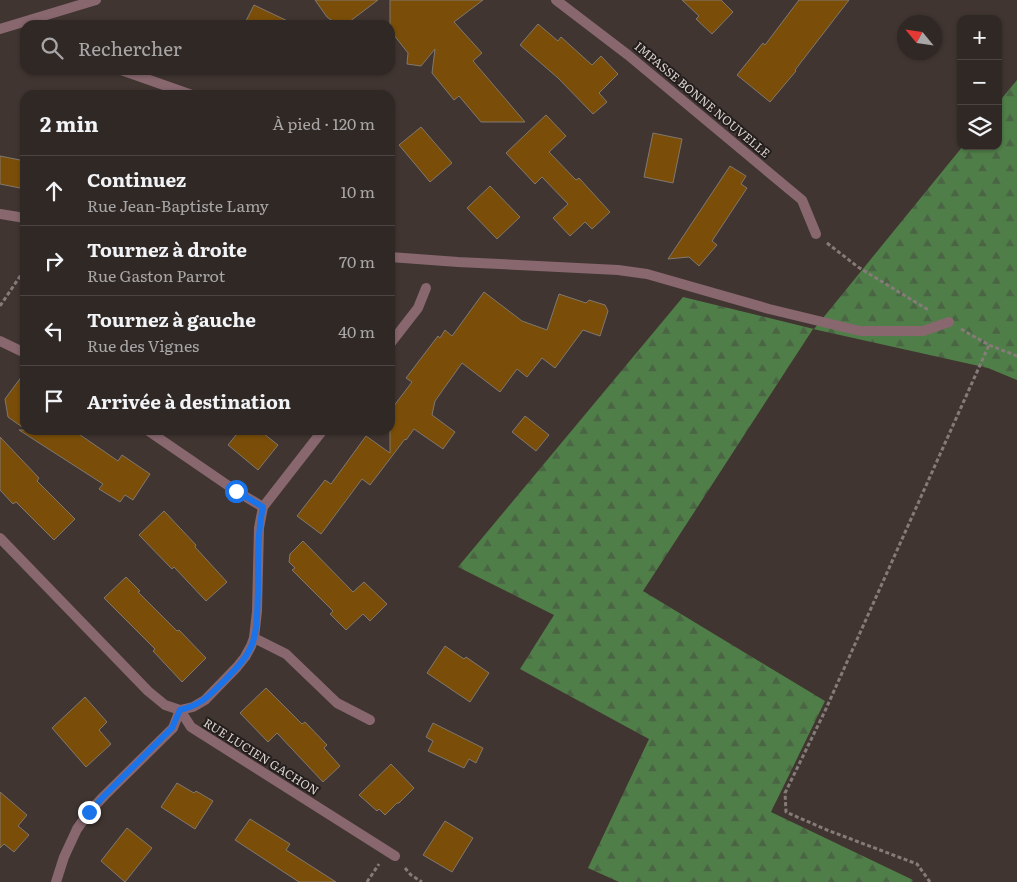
<!DOCTYPE html>
<html lang="fr">
<meta charset="utf-8">
<style>
:root{--surface:#302825;--page:#38302d;--text:#f1f3f6;--muted:#a8a6a7;--line:#4b4442}
body{margin:0;font-family:Literata,serif;background:var(--page);color:var(--text)}
.controls{position:absolute;right:15px;top:15px;display:grid;overflow:hidden;border-radius:10px;box-shadow:0 1px 4px #0004}
.controls button{width:45px;height:45px;display:grid;place-items:center;padding:0;border:0;border-bottom:1px solid var(--line);background:var(--surface);color:var(--text);font:25px sans-serif}
.compass{position:absolute;left:897px;top:15px;width:45px;height:45px;border-radius:50%;background:var(--surface);box-shadow:0 1px 4px #0004;rotate:299deg}
.stop{position:absolute;width:15px;height:15px;margin:-11px;border:4px solid #1a73e8;border-radius:50%;background:#fff}
.stop.end{background:#1a73e8;border-color:#fff;box-shadow:0 1px 5px #0008}
.list{margin:0;padding:0;list-style:none}
h2{display:flex;justify-content:space-between;align-items:center;height:65px;margin:0;padding:0 20px;font-size:21px}
h2 small{font-size:16px;font-weight:400;color:var(--muted)}
.list li{display:grid;grid-template-columns:32px 1fr auto;gap:15px;align-items:center;box-sizing:border-box;height:70px;padding:0 20px;border-top:1px solid var(--line)}
.list b{display:block;font-size:19px;white-space:nowrap}
.list p{margin:0;font-size:16px;white-space:nowrap;color:var(--muted)}
.list em{font-size:16px;font-style:normal;color:var(--muted)}
.icon{flex:none;width:28px;height:28px;fill:none;stroke:currentColor;stroke-width:2;stroke-linecap:round;stroke-linejoin:round}
.map{position:relative;flex:none;width:1017px;height:882px;overflow:hidden}
.search{position:absolute;background:var(--surface);box-shadow:0 1px 4px #0004;left:20px;top:20px;width:375px;height:55px;display:flex;align-items:center;gap:12px;box-sizing:border-box;padding:0 18px;border-radius:15px;color:var(--muted);font-size:19px}
.panel{position:absolute;background:var(--surface);box-shadow:0 1px 4px #0004;left:20px;top:90px;width:375px;height:345px;border-radius:15px}
.map>svg:first-child{display:block}
.forest{fill:url(#forest-firs)}
.building{fill:#7a4e09;stroke:#80786f}
.lines{fill:none;stroke-linecap:round;stroke-linejoin:round}
.path{stroke:#857c79;stroke-width:3;stroke-dasharray:4 2.5;stroke-linecap:butt}
.minor{stroke:#88676f;stroke-width:10}
.tertiary{stroke:#88676f;stroke-width:10}
.route{stroke:#1a73e8;stroke-width:6}
.labels{text-anchor:middle;stroke-width:4;stroke-linejoin:round;paint-order:stroke}
.street-label{font-size:12px;fill:#dad2d0;stroke:#231e1c}
</style>
<div class="map">
<svg width="1017" height="882" viewBox="0 0 1017 882">
<defs>
<pattern id="forest-firs" width="22" height="20" patternUnits="userSpaceOnUse" patternTransform="scale(1.25)"><rect width="22" height="20" fill="#507e48"/><path d="M5 1l3.5 6h-7zM16 11l3.5 6h-7z" fill="#4a6544"/></pattern>
</defs>
<rect width="100%" height="100%" fill="#403531"/>
<path class="forest" d="M 1017,80 L 1017,380 L 988,368 L 813,329 L 643,591 L 825,701 L 771,812 L 913,880 L 912,882 L 619,882 L 588,868 L 649,739 L 520,669 L 554,615 L 458,567 L 683,297 L 814,329 L 963,146 L 998,146 L 998,103 Z"/>
<g class="building">
<path d="M 315,0 L 378,0 L 345,25 L 338,25 L 327,17 Z"/>
<path d="M 390,0 L 483,0 L 454,22 L 482,53 L 473,61 L 525,122 L 481,122 L 459,96 L 454,100 L 432,73 L 435,49 L 421,66 L 407,64 L 408,53 L 390,30 Z"/>
<path d="M 682,0 L 721,0 L 733,12 L 712,34 L 696,19 L 699,16 Z"/>
<path d="M 799,0 L 849,0 L 795,70 L 796,71 L 770,102 L 737,75 L 763,43 L 765,45 Z"/>
<path d="M 254,5 L 296,25 L 244,25 Z"/>
<path d="M 538,24 L 558,41 L 561,37 L 592,65 L 601,56 L 618,74 L 599,93 L 607,102 L 593,114 L 558,78 L 520,45 Z"/>
<path d="M 546,115 L 566,136 L 549,152 L 576,180 L 579,178 L 610,212 L 592,229 L 585,222 L 570,236 L 553,218 L 568,204 L 542,177 L 535,184 L 506,153 Z"/>
<path d="M 421,127 L 452,163 L 430,182 L 399,145 Z"/>
<path d="M 653,133 L 682,139 L 673,183 L 644,177 Z"/>
<path d="M 0,156 L 25,161 L 25,189 L 0,184 Z"/>
<path d="M 730,166 L 746,176 L 741,184 L 747,188 L 712,241 L 717,245 L 699,266 L 689,257 L 668,259 Z"/>
<path d="M 490,186 L 520,217 L 497,239 L 467,208 Z"/>
<path d="M 484,292 L 522,321 L 547,330 L 559,294 L 586,303 L 589,300 L 605,305 L 608,311 L 600,336 L 583,330 L 555,368 L 542,358 L 527,377 L 517,369 L 500,392 L 462,363 L 435,401 L 432,415 L 455,432 L 443,449 L 414,429 L 406,440 L 405,439 L 370,485 L 362,479 L 321,534 L 297,516 L 325,480 L 331,484 L 366,436 L 390,453 L 390,411 L 412,382 L 406,378 L 438,336 L 440,338 L 445,330 L 452,336 Z"/>
<path d="M 25,372 L 25,429 L 8,417 L 5,399 Z"/>
<path d="M 525,416 L 549,435 L 536,451 L 512,432 Z"/>
<path d="M 19,430 L 73,430 L 118,461 L 122,455 L 150,474 L 133,500 L 125,495 L 120,502 L 99,489 L 103,484 Z"/>
<path d="M 240,430 L 259,430 L 278,445 L 258,470 L 228,445 Z"/>
<path d="M 0,437 L 39,478 L 37,481 L 75,519 L 54,540 L 16,502 L 13,504 L 0,490 Z"/>
<path d="M 164,511 L 196,545 L 195,547 L 227,582 L 206,601 L 174,567 L 172,569 L 139,535 Z"/>
<path d="M 303,541 L 353,592 L 364,582 L 387,604 L 370,621 L 363,614 L 346,630 L 330,614 L 333,611 L 292,570 L 295,568 L 289,562 L 290,554 Z"/>
<path d="M 126,577 L 140,591 L 138,592 L 177,631 L 179,630 L 206,658 L 182,682 L 153,651 L 155,649 L 104,598 Z"/>
<path d="M 445,646 L 464,659 L 466,657 L 489,673 L 470,702 L 427,673 Z"/>
<path d="M 266,688 L 302,724 L 305,722 L 327,745 L 324,748 L 340,766 L 323,782 L 277,733 L 268,742 L 240,713 Z"/>
<path d="M 85,697 L 107,722 L 99,730 L 111,744 L 86,767 L 52,728 Z"/>
<path d="M 433,723 L 483,748 L 476,763 L 469,759 L 464,768 L 428,751 L 433,741 L 426,737 Z"/>
<path d="M 391,764 L 414,788 L 399,803 L 397,803 L 385,815 L 379,809 L 377,811 L 359,795 Z"/>
<path d="M 177,783 L 194,793 L 196,791 L 213,801 L 195,829 L 161,807 Z"/>
<path d="M 0,792 L 27,815 L 18,826 L 29,835 L 14,852 L 4,844 L 0,848 Z"/>
<path d="M 250,819 L 290,844 L 286,850 L 336,882 L 299,882 L 235,840 Z"/>
<path d="M 445,821 L 473,838 L 452,872 L 423,855 Z"/>
<path d="M 127,828 L 152,848 L 125,882 L 101,861 Z"/>
</g>
<g class="lines">
<g class="path">
<path d="M 827,243 L 858,267 L 930,311"/>
<path d="M 0,306 L 25,269"/>
<path d="M 961,329 L 989,345 L 1017,356"/>
<path d="M 405,868 L 411,875 L 422,882"/>
<path d="M 367,882 L 379,864"/>
<path d="M 930,882 L 917,864 L 827,830 L 786,812 L 785,793 L 825,711 L 989,345"/>
</g>
<g class="minor">
<path d="M 556,0 L 628,55 L 802,200 L 816,234"/>
<path d="M 121,70 L 192,95"/>
<path d="M 0,214 L 25,218"/>
<path d="M 390,257 L 458,262 L 618,270 L 647,274 L 769,309 L 860,331 L 923,331 L 949,322"/>
<path d="M 0,341 L 25,353"/>
<path d="M 390,344 L 418,308 L 426,288"/>
<path d="M 147,430 L 236,491 L 263,507"/>
<path d="M 0,538 L 148,691 L 165,705 L 180,710 L 191,727 L 395,856"/>
<path d="M 254,638 L 286,654 L 337,703 L 370,720"/>
<path d="M 56,882 L 64,857 L 77,829 L 89,812 L 104,796 L 173,728 L 180,710 L 193,707 L 205,700 L 237,667 L 245,657 L 251,646 L 254,638 L 257,611 L 259,528 L 263,507 L 323,430"/>
</g>
<path class="tertiary" d="M 0,29 L 96,0"/>
</g>
<g class="lines">
<path class="route" d="M 89,812 L 104,796 L 172,728 L 180,710 C 200,705 207,698 221,684 C 234,671 250,656 254,638 C 258,623 257,607 258,592 C 258,563 257,535 263,507 L 236,491"/>
</g>
<g class="labels">
<g class="street-label">
<text transform="translate(702 100) rotate(40)" y="4">IMPASSE BONNE NOUVELLE</text>
<text transform="translate(261 757) rotate(32)" y="4">RUE LUCIEN GACHON</text>
</g>
</g>
</svg>
<div class="controls">
<button>+</button>
<button>−</button>
<button><svg class="icon" aria-label="layers" viewBox="0 0 24 24"><path d="M12 4l9 5-9 5-9-5zM3 14l9 5 9-5"/></svg></button>
</div>
<svg class="compass" viewBox="-18 -18 36 36"><path d="M0-13l5 13h-10z" fill="#e53935"/><path d="M0 13l5-13h-10z" fill="#a8a6a7"/></svg>
<div class="stop" style="left:236px;top:491px"></div>
<div class="stop end" style="left:89px;top:812px"></div>
<div class="search"><svg class="icon" aria-label="search" viewBox="0 0 24 24"><circle cx="10" cy="10" r="6"/><path d="M15 15l6 6"/></svg>Rechercher</div>
<section class="panel">
<h2>2 min<small>À pied · 120 m</small></h2>
<ul class="list">
<li><svg class="icon" aria-label="ahead" viewBox="0 0 24 24"><path d="M12 20V5M6 11l6-6 6 6"/></svg><div><b>Continuez</b><p>Rue Jean-Baptiste Lamy</p></div><em>10 m</em></li>
<li><svg class="icon" aria-label="right" viewBox="0 0 24 24"><path d="M7 20v-9h11M14 6l5 5-5 5"/></svg><div><b>Tournez à droite</b><p>Rue Gaston Parrot</p></div><em>70 m</em></li>
<li><svg class="icon" aria-label="left" viewBox="0 0 24 24"><path d="M17 20v-9H6M10 6l-5 5 5 5"/></svg><div><b>Tournez à gauche</b><p>Rue des Vignes</p></div><em>40 m</em></li>
<li><svg class="icon" aria-label="arrive" viewBox="0 0 24 24"><path d="M6 21V4h12l-3 4 3 4H6"/></svg><div><b>Arrivée à destination</b></div></li>
</ul>
</section>
</div>
